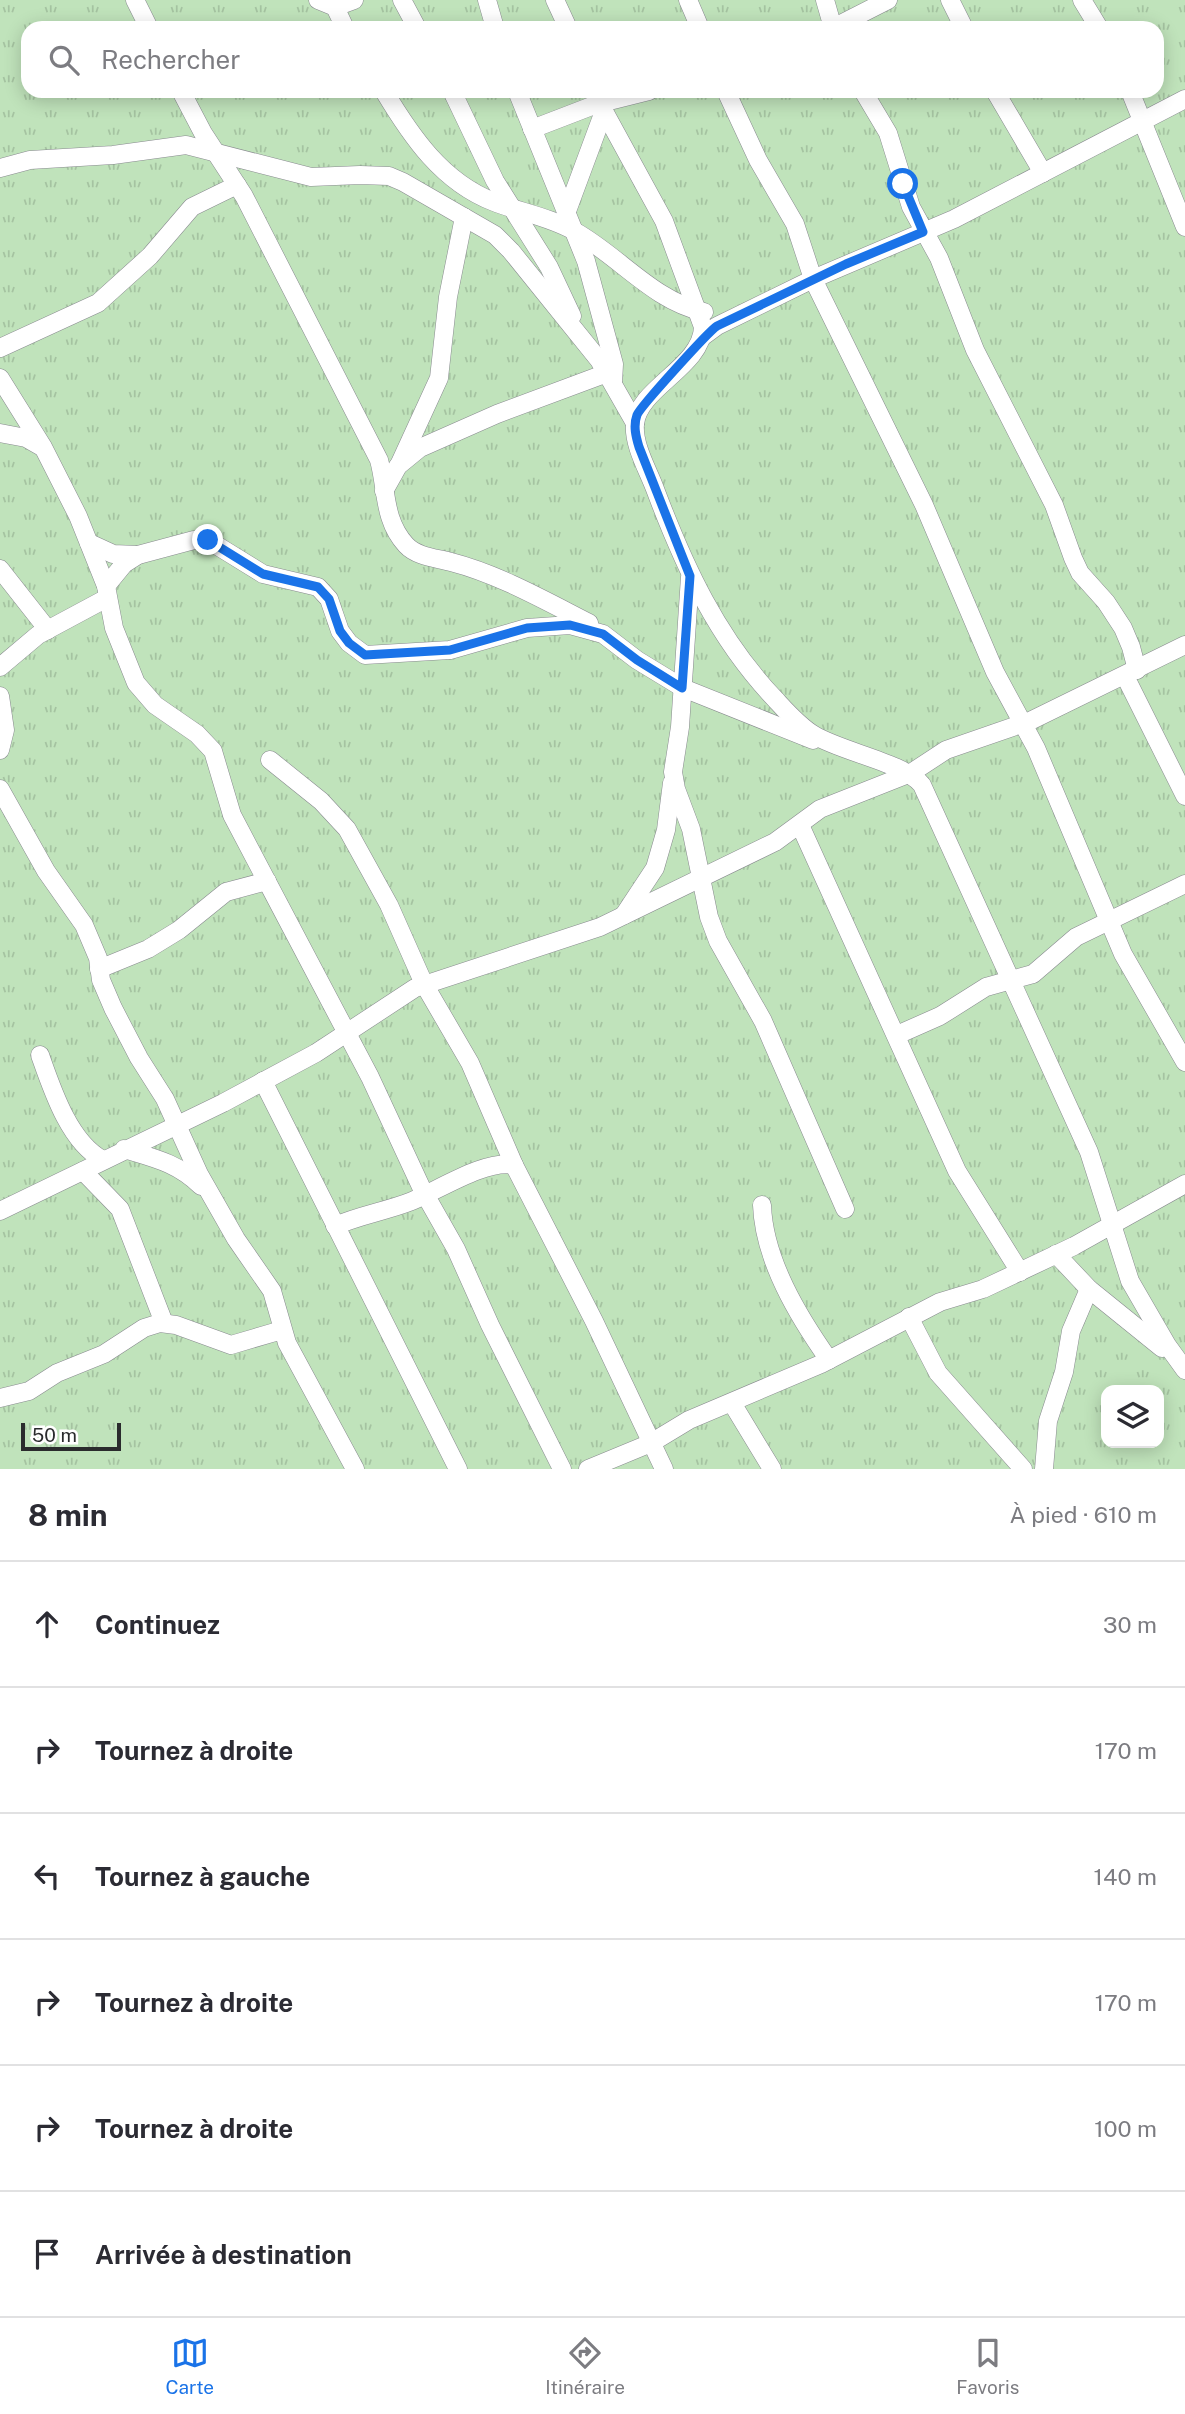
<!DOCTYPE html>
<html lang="fr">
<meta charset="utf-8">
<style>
:root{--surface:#fff;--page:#f7f7f7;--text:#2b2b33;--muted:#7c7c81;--line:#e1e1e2;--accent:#1a73e8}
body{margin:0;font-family:"Public Sans",sans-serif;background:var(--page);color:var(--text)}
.controls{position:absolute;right:21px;bottom:21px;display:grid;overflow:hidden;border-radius:14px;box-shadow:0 4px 18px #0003}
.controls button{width:63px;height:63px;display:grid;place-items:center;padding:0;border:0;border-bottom:2px solid var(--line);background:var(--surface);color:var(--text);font:35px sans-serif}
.scale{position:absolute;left:21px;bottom:18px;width:100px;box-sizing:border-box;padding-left:7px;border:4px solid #2a2b2d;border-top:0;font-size:19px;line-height:24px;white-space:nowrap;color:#2a2b2d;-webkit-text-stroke:5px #fff;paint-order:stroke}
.stop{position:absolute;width:21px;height:21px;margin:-16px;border:5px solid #1a73e8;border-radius:50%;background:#fff}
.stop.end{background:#1a73e8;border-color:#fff;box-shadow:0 2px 7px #0008}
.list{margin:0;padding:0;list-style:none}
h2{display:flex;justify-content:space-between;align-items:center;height:91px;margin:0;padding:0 28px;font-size:30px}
h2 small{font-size:23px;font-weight:400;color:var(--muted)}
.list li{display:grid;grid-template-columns:46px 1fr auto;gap:21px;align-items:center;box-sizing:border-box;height:126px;padding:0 28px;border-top:2px solid var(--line)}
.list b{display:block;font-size:26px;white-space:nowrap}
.list em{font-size:23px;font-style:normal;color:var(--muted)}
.icon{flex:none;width:38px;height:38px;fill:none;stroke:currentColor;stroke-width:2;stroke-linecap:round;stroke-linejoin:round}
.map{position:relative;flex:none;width:1185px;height:1469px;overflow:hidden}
.search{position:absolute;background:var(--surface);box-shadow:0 4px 18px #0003;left:21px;right:21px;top:21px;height:77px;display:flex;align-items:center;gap:18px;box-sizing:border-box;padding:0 24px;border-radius:21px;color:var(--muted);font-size:26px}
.sheet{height:847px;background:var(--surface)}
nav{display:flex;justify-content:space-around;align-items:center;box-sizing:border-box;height:98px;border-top:2px solid var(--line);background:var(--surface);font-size:19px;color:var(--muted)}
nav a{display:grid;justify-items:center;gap:4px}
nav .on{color:var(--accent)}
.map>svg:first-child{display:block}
.grass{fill:url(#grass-tufts);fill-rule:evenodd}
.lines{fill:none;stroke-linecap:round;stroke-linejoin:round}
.minor-casing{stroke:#888a8f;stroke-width:19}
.minor{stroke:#fff;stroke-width:18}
.route{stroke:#1a73e8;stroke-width:9}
</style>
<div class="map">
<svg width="1185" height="1469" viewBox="0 0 1185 1469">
<defs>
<pattern id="grass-tufts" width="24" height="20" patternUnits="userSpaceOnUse" patternTransform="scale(1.75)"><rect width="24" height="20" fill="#c0e3bb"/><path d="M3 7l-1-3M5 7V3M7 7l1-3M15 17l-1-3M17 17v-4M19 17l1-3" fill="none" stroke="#a5c3a1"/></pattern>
</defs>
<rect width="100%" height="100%" fill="#f1f3f9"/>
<path class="grass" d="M 0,0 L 1185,0 L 1185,1469 L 0,1469 ZM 28,28 L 1157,28 L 1157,91 L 28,91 ZM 1106,1390 L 1159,1390 L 1159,1443 L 1106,1443 Z"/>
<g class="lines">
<g class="minor-casing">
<g id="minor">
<path d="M 135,0 L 149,28"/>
<path d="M 318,0 L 335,7 L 354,0"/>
<path d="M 402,0 L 417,28"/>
<path d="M 487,0 L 495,28"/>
<path d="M 555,0 L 568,28"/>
<path d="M 688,0 L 700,28"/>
<path d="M 825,0 L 833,28 L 888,0"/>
<path d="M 950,0 L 964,28"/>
<path d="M 1082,0 L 1099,28"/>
<path d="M 335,7 L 345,28"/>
<path d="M 181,91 L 203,133 L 244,196 L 379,460 C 387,489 383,520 406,545 C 417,557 437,558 451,562 C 498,574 546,601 589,623"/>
<path d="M 384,91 C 411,136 442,182 494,202 C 519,212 550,217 574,231 C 618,255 653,301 704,312"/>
<path d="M 452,91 L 495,181 L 549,267 L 572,316"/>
<path d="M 517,91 L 586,261 L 614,364 L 613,383"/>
<path d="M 593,91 L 664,221 L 703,327 C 702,367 638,388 635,424 C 633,445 648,470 655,489 C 684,566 717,638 775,699 C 787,712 799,726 814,735 C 842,752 905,763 922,785 L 1089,1152 L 1130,1281 L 1167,1345 L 1185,1370"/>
<path d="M 726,91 L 758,160 L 795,224 L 813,279 L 924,505 L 995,672 L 1036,748 L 1123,954 L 1185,1062"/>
<path d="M 863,91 L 888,133 L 911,207 L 939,258 L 975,350 L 1054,505 L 1073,558 L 1080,573 L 1106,602 L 1123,628 L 1131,647 L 1137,670"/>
<path d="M 995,91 L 1043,173"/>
<path d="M 1130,91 L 1185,227"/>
<path d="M 532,129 L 597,104 L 649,91"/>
<path d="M 0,168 L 30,160 L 113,155 L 186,145 L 311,177 L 360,175 L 389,176 L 403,182 L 495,235 L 511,251 L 599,360 L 635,423"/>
<path d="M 567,211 L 603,114"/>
<path d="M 702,337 L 717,326 L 813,279 L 954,219 L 1185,99"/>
<path d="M 0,348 L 98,303 L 150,256 L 192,207 L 237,185"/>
<path d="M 0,378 L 43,447 L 78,516 L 106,586 L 114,628 L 136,683 L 155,705 L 197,734 L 213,751 L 232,815 L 370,1077 L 422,1189 L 456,1249 L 490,1325 L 562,1469"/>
<path d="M 0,433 L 26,438 L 40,446"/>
<path d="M 400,463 L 439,378 L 448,297 L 464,217"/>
<path d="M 384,491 L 398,466 L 420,448 L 497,414 L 607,373"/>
<path d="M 89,543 L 113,554 L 138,555"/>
<path d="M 0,569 L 48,630"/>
<path d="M 690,577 L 680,727 L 673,772 L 676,789 L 691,829 L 709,917 L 718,941 L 763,1021 L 845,1209"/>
<path d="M 106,586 L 124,564 L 138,555 L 194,540 L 208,540 L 263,574 L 318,587 L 329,599 L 340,631 L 349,643 L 365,655 L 450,650 L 527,628 L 570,625 L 603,634 L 637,660 L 683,688 L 813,740"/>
<path d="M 0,667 L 38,635 L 107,598"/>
<path d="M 1125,676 L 1185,796"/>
<path d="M 0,696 L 5,730 L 0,750"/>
<path d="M 270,760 L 321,801 L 347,829 L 389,905 L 424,984 L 470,1063 L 514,1165 L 594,1321 L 664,1469"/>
<path d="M 0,789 L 46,871 L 84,925 L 98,958 L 101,980 L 113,1008 L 139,1058 L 165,1099 L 199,1174 L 236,1239 L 272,1291 L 287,1343 L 355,1469"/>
<path d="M 800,825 L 957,1171 L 1020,1272"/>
<path d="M 624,915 L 655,868 L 666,830 L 672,783"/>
<path d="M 99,969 L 148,949 L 179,930 L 226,892 L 267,881"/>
<path d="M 897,1035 L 940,1016 L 986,987 L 1033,974 L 1076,937 L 1185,884"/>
<path d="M 40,1055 C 52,1089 69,1142 103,1160"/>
<path d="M 263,1081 L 458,1469"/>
<path d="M 124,1149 C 154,1158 178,1163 201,1186"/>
<path d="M 83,1171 L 120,1209 L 164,1323"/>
<path d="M 762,1205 C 764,1260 798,1316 829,1360"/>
<path d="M 0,1211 L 223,1103 L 316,1053 L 415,988 L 600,927 L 775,842 L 820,809 L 911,773 L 946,750 L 1030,721 L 1185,645"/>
<path d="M 335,1226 C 360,1215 387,1211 412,1201 C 439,1190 486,1159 514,1165"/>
<path d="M 1056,1254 L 1089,1289 L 1162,1348"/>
<path d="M 909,1317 L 938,1373 L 1023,1469"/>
<path d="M 0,1398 L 29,1391 L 57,1373 L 104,1354 L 144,1328 L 160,1323 L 176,1325 L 231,1345 L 282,1330"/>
<path d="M 732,1403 L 772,1469"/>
<path d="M 588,1469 L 651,1443 L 689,1420 L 821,1364 L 940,1302 L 983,1289 L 1074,1246 L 1185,1184"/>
<path d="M 1044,1469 L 1048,1421 L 1064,1372 L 1071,1331 L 1089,1289"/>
</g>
</g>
<use href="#minor" class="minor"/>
</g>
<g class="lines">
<path class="route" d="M 208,540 L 263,574 L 318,587 L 329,599 L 340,631 L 349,643 L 365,655 L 450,650 L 527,628 L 570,625 L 603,634 L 637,660 L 682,688 L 690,576 L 639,447 C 636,437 633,426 637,415 C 640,407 708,332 717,326 L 846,264 L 923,232 L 903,184"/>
</g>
</svg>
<div class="controls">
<button><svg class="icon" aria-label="layers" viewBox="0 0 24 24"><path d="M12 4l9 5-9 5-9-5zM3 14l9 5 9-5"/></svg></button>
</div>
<div class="scale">50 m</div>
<div class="stop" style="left:903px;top:184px"></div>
<div class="stop end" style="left:208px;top:540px"></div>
<div class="search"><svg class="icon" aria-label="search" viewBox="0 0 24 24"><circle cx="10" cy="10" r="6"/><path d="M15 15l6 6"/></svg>Rechercher</div>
</div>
<section class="sheet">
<h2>8 min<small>À pied · 610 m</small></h2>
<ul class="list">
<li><svg class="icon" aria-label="ahead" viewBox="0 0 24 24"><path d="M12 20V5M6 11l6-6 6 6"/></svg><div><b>Continuez</b></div><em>30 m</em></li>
<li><svg class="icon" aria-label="right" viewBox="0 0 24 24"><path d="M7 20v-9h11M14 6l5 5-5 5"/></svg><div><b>Tournez à droite</b></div><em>170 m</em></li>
<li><svg class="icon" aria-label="left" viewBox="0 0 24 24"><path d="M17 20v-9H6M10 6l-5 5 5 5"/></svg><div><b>Tournez à gauche</b></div><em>140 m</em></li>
<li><svg class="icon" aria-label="right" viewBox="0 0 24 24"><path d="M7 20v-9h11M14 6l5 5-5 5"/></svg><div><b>Tournez à droite</b></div><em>170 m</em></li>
<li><svg class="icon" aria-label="right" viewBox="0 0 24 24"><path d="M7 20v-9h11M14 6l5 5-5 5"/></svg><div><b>Tournez à droite</b></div><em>100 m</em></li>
<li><svg class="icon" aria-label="arrive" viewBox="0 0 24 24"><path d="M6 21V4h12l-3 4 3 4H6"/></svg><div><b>Arrivée à destination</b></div></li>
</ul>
</section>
<nav>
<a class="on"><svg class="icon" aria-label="map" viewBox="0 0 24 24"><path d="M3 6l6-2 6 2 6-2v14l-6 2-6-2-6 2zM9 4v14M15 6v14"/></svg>Carte</a>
<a><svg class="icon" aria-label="directions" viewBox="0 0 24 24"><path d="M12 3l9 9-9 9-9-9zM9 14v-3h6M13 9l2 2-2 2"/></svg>Itinéraire</a>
<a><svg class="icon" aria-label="saved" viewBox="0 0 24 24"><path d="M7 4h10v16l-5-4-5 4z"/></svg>Favoris</a>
</nav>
